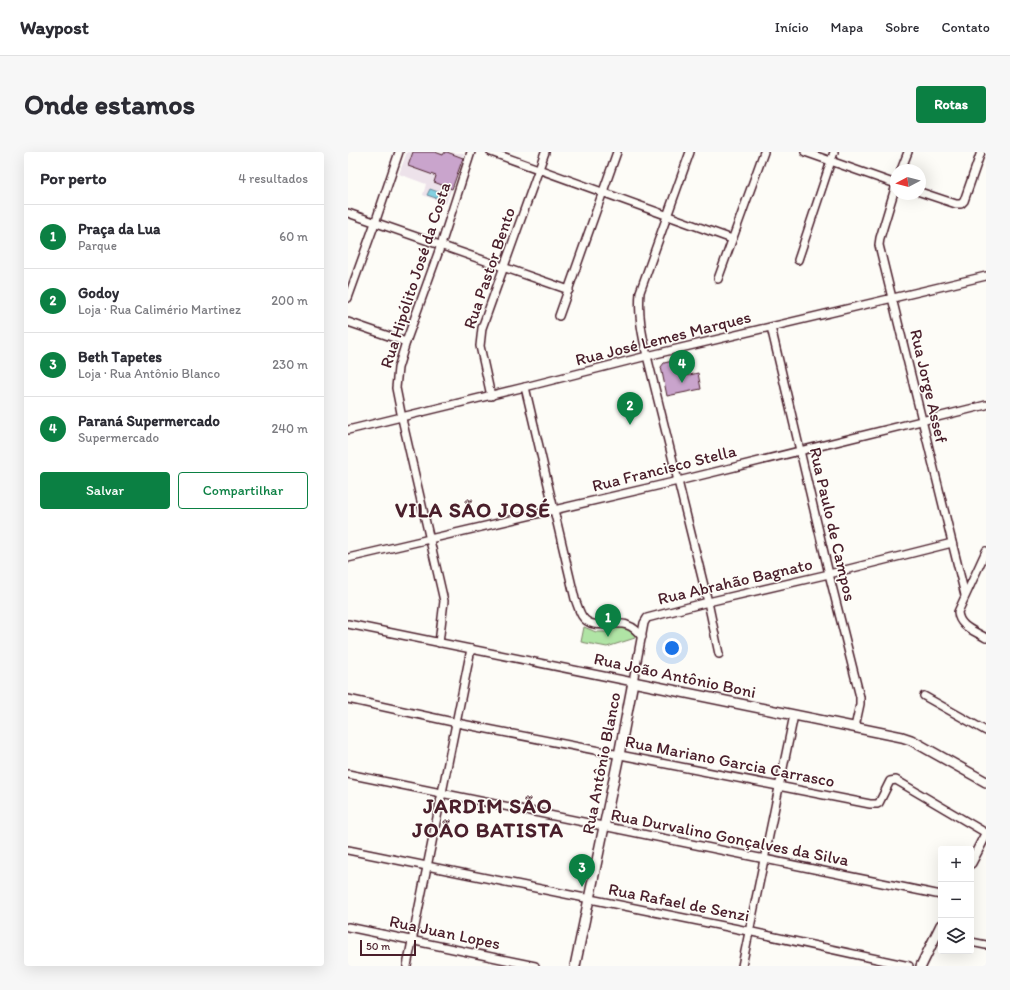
<!DOCTYPE html>
<html lang="pt">
<meta charset="utf-8">
<style>
:root{--surface:#fff;--page:#f7f7f7;--text:#2b2b33;--muted:#7c7c81;--line:#e1e1e2;--accent:#0b8043}
body{margin:0;font-family:Itim,sans-serif;background:var(--page);color:var(--text)}
.controls{position:absolute;right:12px;bottom:12px;display:grid;overflow:hidden;border-radius:4px;box-shadow:0 4px 16px #0002}
.controls button{width:36px;height:36px;display:grid;place-items:center;padding:0;border:0;border-bottom:1px solid var(--line);background:var(--surface);color:var(--text);font:20px sans-serif}
.compass{position:absolute;left:542px;top:12px;width:36px;height:36px;border-radius:50%;background:var(--surface);box-shadow:0 4px 16px #0002;rotate:263deg}
.scale{position:absolute;left:12px;bottom:10px;width:56px;box-sizing:border-box;padding-left:4px;border:2px solid #4a1f2b;border-top:0;font-size:11px;line-height:14px;white-space:nowrap;color:#4a1f2b;-webkit-text-stroke:3px #fdfcf7;paint-order:stroke}
.you{position:absolute;left:324px;top:496px;width:14px;height:14px;margin:-10px;border:3px solid #fff;border-radius:50%;background:#1a73e8;box-shadow:0 0 0 6px #1a73e833}
.badge{display:grid;place-items:center;width:26px;height:26px;border-radius:50%;background:var(--accent);color:#fff;font-size:13px;font-weight:700}
.pin{position:absolute;translate:-50% -33px;filter:drop-shadow(0 1px 2px #0008)}
.pin::after{content:'';position:absolute;top:21px;width:14px;height:12px;background:inherit;clip-path:polygon(0 0,100% 0,50% 100%)}
.list{margin:0;padding:0;list-style:none}
h2{display:flex;justify-content:space-between;align-items:center;height:52px;margin:0;padding:0 16px;font-size:17px}
h2 small{font-size:13px;font-weight:400;color:var(--muted)}
.list li{display:grid;grid-template-columns:26px 1fr auto;gap:12px;align-items:center;box-sizing:border-box;height:64px;padding:0 16px;border-top:1px solid var(--line)}
.list b{display:block;font-size:15px;white-space:nowrap}
.list p{margin:0;font-size:13px;white-space:nowrap;color:var(--muted)}
.list em{font-size:13px;font-style:normal;color:var(--muted)}
.actions{display:flex;gap:8px;padding:12px 16px}
.actions a{flex:1;padding:9px 0;border:1px solid var(--accent);border-radius:4px;text-align:center;font-size:14px;color:var(--accent)}
.actions .main{background:var(--accent);color:#fff}
.icon{flex:none;width:22px;height:22px;fill:none;stroke:currentColor;stroke-width:2;stroke-linecap:round;stroke-linejoin:round}
.map{position:relative;flex:none;width:638px;height:814px;overflow:hidden;border-radius:4px}
header{display:flex;align-items:center;gap:24px;box-sizing:border-box;height:56px;padding:0 20px;background:var(--surface);border-bottom:1px solid var(--line)}
header strong{font-size:19px}
nav{display:flex;gap:22px;margin-inline-start:auto;font-size:14px}
.intro{display:flex;align-items:center;justify-content:space-between;box-sizing:border-box;height:96px;padding:0 24px}
h1{margin:0;font-size:28px}
.button{padding:10px 18px;border-radius:4px;background:var(--accent);color:#fff;font-size:14px;font-weight:700}
main{display:flex;gap:24px;padding:0 24px}
aside{flex:1;background:var(--surface);border-radius:4px;box-shadow:0 4px 16px #0002}
.map>svg:first-child{display:block}
.built{fill:#ede2ea}
.green{fill:#b0e4a5;stroke:#7d8268}
.water{fill:#82d0e1;stroke:#6c8998}
.building{fill:#c9a4cc;stroke:#4a1f2b}
.lines{fill:none;stroke-linecap:round;stroke-linejoin:round}
.minor-casing{stroke:#4a1f2b;stroke-width:10}
.tertiary-casing{stroke:#4a1f2b;stroke-width:12}
.minor{stroke:#fdfcf7;stroke-width:7}
.tertiary{stroke:#fdfcf7;stroke-width:9}
.labels{text-anchor:middle;stroke-width:3;stroke-linejoin:round;paint-order:stroke}
.street-label{font-size:17px;fill:#4a1f2b;stroke:#fdfcf7}
.district-label{font-size:21px;font-weight:bold;letter-spacing:1px;fill:#4a1f2b;stroke:#fdfcf7}
</style>
<header>
<strong>Waypost</strong>
<nav><a>Início</a><a>Mapa</a><a>Sobre</a><a>Contato</a></nav>
</header>
<div class="intro"><h1>Onde estamos</h1><a class="button">Rotas</a></div>
<main>
<aside>
<h2>Por perto<small>4 resultados</small></h2>
<ul class="list">
<li><span class="badge">1</span><div><b>Praça da Lua</b><p>Parque</p></div><em>60 m</em></li>
<li><span class="badge">2</span><div><b>Godoy</b><p>Loja · Rua Calimério Martinez</p></div><em>200 m</em></li>
<li><span class="badge">3</span><div><b>Beth Tapetes</b><p>Loja · Rua Antônio Blanco</p></div><em>230 m</em></li>
<li><span class="badge">4</span><div><b>Paraná Supermercado</b><p>Supermercado</p></div><em>240 m</em></li>
</ul>
<div class="actions"><a class="main">Salvar</a><a>Compartilhar</a></div>
</aside>
<div class="map">
<svg width="638" height="814" viewBox="0 0 638 814">
<rect width="100%" height="100%" fill="#fdfcf7"/>
<filter id="ink" filterUnits="userSpaceOnUse"><feTurbulence type="fractalNoise" baseFrequency=".025" numOctaves="2"/><feDisplacementMap in="SourceGraphic" scale="8" xChannelSelector="R" yChannelSelector="G"/><feConvolveMatrix kernelMatrix="1 2 1 2 8 2 1 2 1" color-interpolation-filters="sRGB"/></filter>
<g filter="url(#ink)">
<path class="built" d="M 59,0 L 116,1 L 98,52 L 75,43 L 78,32 L 51,22 Z"/>
<path class="green" d="M 236,475 L 248,480 L 260,480 L 267,475 L 278,475 L 287,483 L 287,486 L 259,495 L 233,490 Z"/>
<path class="water" d="M 82,37 L 93,41 L 91,47 L 79,43 Z"/>
<g class="building">
<path d="M 65,0 L 87,0 L 95,3 L 97,0 L 99,0 L 115,6 L 104,37 L 86,30 L 88,24 L 60,14 Z"/>
<path d="M 329,208 L 333,225 L 350,221 L 353,237 L 319,244 L 313,215 L 316,211 Z"/>
</g>
<g class="lines">
<g class="minor-casing">
<g id="minor">
<path d="M 143,0 L 384,87"/>
<path d="M 342,0 L 292,140 C 290,163 294,182 299,204 L 360,450 L 371,502"/>
<path d="M 457,0 L 548,32"/>
<path d="M 553,18 L 560,0"/>
<path d="M 548,33 L 532,86 L 531,93 L 617,443"/>
<path d="M 572,40 L 608,52 L 613,52 L 616,49 L 633,0"/>
<path d="M 0,61 L 221,138"/>
<path d="M 450,108 L 486,0"/>
<path d="M 370,127 L 416,0"/>
<path d="M 0,146 L 27,71 L 51,0"/>
<path d="M 211,164 L 269,0"/>
<path d="M 0,170 L 58,190"/>
<path d="M 423,175 L 481,422 L 512,545 L 512,552 L 507,575"/>
<path d="M 177,235 L 227,447 C 229,452 231,459 234,464 C 244,480 266,468 279,473 C 286,475 290,480 294,485"/>
<path d="M 143,244 L 132,194 L 134,176 L 197,0"/>
<path d="M 0,278 L 177,235 L 299,204 L 638,124"/>
<path d="M 638,399 L 610,460 C 611,475 627,479 638,486"/>
<path d="M 0,406 L 330,329 L 638,253"/>
<path d="M 0,472 L 285,530 L 296,471 L 299,466 L 360,450 L 481,422 L 604,391"/>
<path d="M 91,491 L 96,449 L 55,271 L 48,236 L 50,216 L 58,190 L 93,93 L 123,0"/>
<path d="M 576,544 L 638,579"/>
<path d="M 0,547 L 114,572 L 522,652 L 529,652 L 531,651 L 542,629 L 548,628 L 638,681"/>
<path d="M 0,622 L 593,743"/>
<path d="M 0,698 L 395,778 L 561,814"/>
<path d="M 0,775 L 187,814"/>
<path d="M 623,790 L 638,793"/>
<path d="M 59,814 L 123,497"/>
<path d="M 394,814 L 446,563"/>
</g>
</g>
<g class="tertiary-casing">
<g id="tertiary">
<path d="M 623,711 L 638,682"/>
<path d="M 227,814 L 271,603 L 285,530 L 554,585 L 563,588 L 638,630"/>
<path d="M 573,814 L 593,773"/>
</g>
</g>
<use href="#minor" class="minor"/>
<use href="#tertiary" class="tertiary"/>
</g>
</g>
<g class="labels">
<g class="street-label">
<text transform="translate(141 116) rotate(-71)" y="6">Rua Pastor Bento</text>
<text transform="translate(67 123) rotate(-72)" y="6">Rua Hipólito José da Costa</text>
<text transform="translate(315 186) rotate(-14)" y="6">Rua José Lemes Marques</text>
<text transform="translate(581 234) rotate(77)" y="6">Rua Jorge Assef</text>
<text transform="translate(316 316) rotate(-14)" y="6">Rua Francisco Stella</text>
<text transform="translate(485 372) rotate(77)" y="6">Rua Paulo de Campos</text>
<text transform="translate(387 429) rotate(-13)" y="6">Rua Abrahão Bagnato</text>
<text transform="translate(327 523) rotate(12)" y="6">Rua João Antônio Boni</text>
<text transform="translate(382 609) rotate(11)" y="6">Rua Mariano Garcia Carrasco</text>
<text transform="translate(253 611) rotate(-79)" y="6">Rua Antônio Blanco</text>
<text transform="translate(382 685) rotate(11)" y="6">Rua Durvalino Gonçalves da Silva</text>
<text transform="translate(331 750) rotate(11)" y="6">Rua Rafael de Senzi</text>
<text transform="translate(97 780) rotate(12)" y="6">Rua Juan Lopes</text>
</g>
<g class="district-label">
<text x="125" y="365">VILA SÃO JOSÉ</text>
<text x="140" y="661">JARDIM SÃO<tspan x="140" dy="24">JOÃO BATISTA</tspan></text>
</g>
</g>
</svg>
<div class="controls">
<button>+</button>
<button>−</button>
<button><svg class="icon" aria-label="layers" viewBox="0 0 24 24"><path d="M12 4l9 5-9 5-9-5zM3 14l9 5 9-5"/></svg></button>
</div>
<svg class="compass" viewBox="-18 -18 36 36"><path d="M0-13l5 13h-10z" fill="#e53935"/><path d="M0 13l5-13h-10z" fill="#7c7c81"/></svg>
<div class="scale">50 m</div>
<div class="you"></div>
<div class="pin badge" style="left:260px;top:485px">1</div>
<div class="pin badge" style="left:282px;top:273px">2</div>
<div class="pin badge" style="left:234px;top:735px">3</div>
<div class="pin badge" style="left:334px;top:231px">4</div>
</div>
</main>
